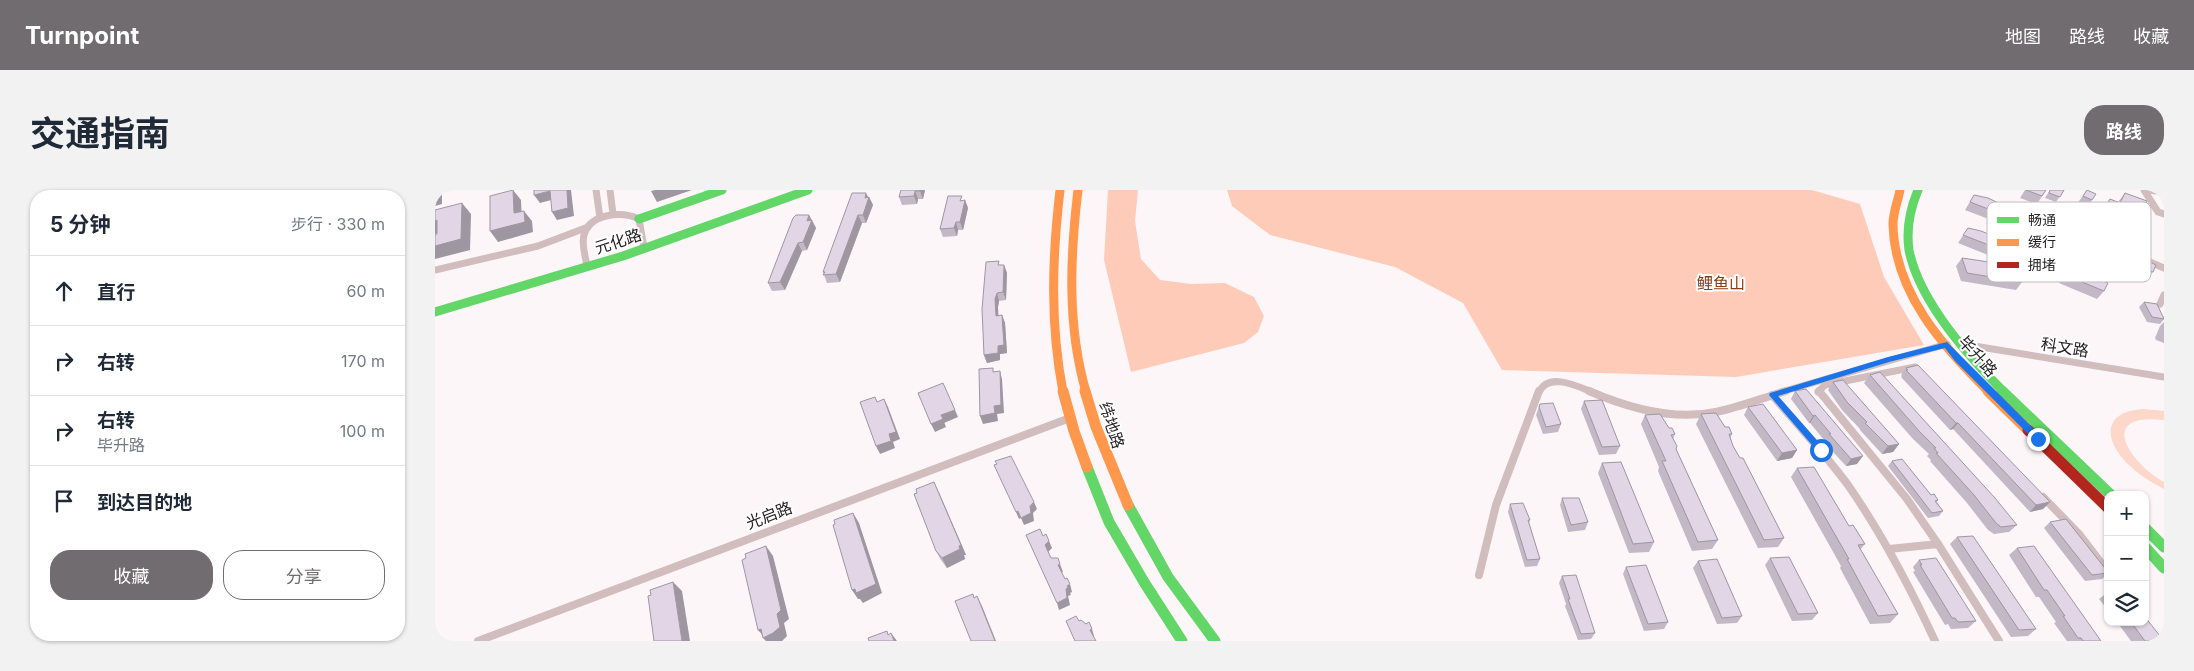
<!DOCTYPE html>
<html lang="zh">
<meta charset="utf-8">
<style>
:root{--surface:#fff;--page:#f2f2f3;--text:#1f2937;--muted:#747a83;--line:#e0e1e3;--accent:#716c6f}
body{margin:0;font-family:Inter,"Noto Sans SC",sans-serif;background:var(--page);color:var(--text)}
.controls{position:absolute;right:15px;bottom:15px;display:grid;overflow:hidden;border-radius:10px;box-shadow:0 1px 4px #0004}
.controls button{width:45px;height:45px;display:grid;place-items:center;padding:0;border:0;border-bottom:1px solid var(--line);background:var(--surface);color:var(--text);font:25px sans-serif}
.stop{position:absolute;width:15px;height:15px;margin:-11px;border:4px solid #1a73e8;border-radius:50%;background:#fff}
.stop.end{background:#1a73e8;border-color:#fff;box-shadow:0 1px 5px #0008}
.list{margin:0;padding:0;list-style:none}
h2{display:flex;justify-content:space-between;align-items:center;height:65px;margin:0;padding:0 20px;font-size:21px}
h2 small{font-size:16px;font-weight:400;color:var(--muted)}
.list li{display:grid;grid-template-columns:32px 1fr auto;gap:15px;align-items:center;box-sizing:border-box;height:70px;padding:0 20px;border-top:1px solid var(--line)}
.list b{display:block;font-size:19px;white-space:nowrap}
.list p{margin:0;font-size:16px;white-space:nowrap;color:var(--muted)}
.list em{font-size:16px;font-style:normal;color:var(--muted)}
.actions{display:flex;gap:10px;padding:15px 20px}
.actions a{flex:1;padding:11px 0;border:1px solid var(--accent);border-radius:20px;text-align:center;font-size:18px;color:var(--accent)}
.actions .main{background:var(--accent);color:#fff}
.icon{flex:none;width:28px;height:28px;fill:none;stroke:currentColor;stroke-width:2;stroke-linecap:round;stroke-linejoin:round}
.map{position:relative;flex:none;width:1729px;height:451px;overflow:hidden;border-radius:20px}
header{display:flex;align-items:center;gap:30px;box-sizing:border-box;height:70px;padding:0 25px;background:var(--accent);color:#fff}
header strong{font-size:24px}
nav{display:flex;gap:28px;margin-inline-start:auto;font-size:18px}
.intro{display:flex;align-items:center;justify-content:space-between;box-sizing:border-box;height:120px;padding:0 30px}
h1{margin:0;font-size:35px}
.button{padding:12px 22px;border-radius:20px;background:var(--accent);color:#fff;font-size:18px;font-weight:700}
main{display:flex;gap:30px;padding:0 30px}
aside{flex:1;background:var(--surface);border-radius:20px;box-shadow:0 1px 4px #0004}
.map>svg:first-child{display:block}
.green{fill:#fdd7ca}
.forest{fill:#fecbb8}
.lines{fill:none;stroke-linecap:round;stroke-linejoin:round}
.street-far1{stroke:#d1bcbe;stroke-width:7}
.street{stroke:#d1bcbe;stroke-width:8}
.fast-far1{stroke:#63d668;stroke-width:9}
.fast{stroke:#63d668;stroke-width:11}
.slow-far1{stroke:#ff974d;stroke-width:9}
.slow{stroke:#ff974d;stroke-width:11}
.jam{stroke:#b3261e;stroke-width:11}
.wall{fill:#c2b8c6}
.shaded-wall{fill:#9e96a1}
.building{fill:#e2d6e6;stroke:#9e96a1}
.route{fill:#1a73e8}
.labels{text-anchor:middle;stroke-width:4;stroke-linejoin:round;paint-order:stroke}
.street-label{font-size:16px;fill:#262225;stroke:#fff}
.park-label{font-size:16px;fill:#8a3d16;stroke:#fff}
.key{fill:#fff;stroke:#bebdbe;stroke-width:1}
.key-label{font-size:14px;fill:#262225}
</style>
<header>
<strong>Turnpoint</strong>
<nav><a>地图</a><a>路线</a><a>收藏</a></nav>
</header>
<div class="intro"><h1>交通指南</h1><a class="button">路线</a></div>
<main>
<aside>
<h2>5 分钟<small>步行 · 330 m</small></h2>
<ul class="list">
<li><svg class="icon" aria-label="ahead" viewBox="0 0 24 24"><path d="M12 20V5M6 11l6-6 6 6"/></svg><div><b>直行</b></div><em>60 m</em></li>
<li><svg class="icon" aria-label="right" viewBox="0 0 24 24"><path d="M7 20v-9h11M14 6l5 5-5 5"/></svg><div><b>右转</b></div><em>170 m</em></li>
<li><svg class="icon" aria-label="right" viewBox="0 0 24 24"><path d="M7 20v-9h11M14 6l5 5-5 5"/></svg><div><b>右转</b><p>毕升路</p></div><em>100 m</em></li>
<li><svg class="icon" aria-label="arrive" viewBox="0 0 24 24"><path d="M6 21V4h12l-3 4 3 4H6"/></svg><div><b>到达目的地</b></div></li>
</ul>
<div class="actions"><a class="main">收藏</a><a>分享</a></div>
</aside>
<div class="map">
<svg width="1729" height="451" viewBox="0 0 1729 451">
<rect width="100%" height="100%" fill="#fcf6f9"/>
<path class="green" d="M 1709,219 L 1729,221 L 1729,230 C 1661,222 1694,272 1729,292 L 1729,299 C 1716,292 1704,285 1694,275 C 1668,250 1667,221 1709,219 Z"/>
<g class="forest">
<path d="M 673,0 L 703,0 L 700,31 L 706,69 L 725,90 L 756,94 L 790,93 L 819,107 L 829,126 L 823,142 L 809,153 L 696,182 L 669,70 Z"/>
<path d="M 792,0 L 1377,0 L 1425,14 L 1449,87 L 1489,155 L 1301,187 L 1067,180 L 1028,113 L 960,77 L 835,45 L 797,16 Z"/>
</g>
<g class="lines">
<g class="street-far1">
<path d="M 161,0 L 165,28"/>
<path d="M 175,0 L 178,24"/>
<path d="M 1709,0 L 1723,22 L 1729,24"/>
<path d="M 1713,0 L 1729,2"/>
<path d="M 1602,29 L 1617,35"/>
<path d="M 1637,43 L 1690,63"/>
<path d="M 1708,69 L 1729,78"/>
<path d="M 152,77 C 151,67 146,55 149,45 C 155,23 187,21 204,29 L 209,58"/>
<path d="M 0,80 L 103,56 L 153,37"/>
<path d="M 1725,114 L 1729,105"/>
<path d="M 1527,154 L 1729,187"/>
<path d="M 1104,202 C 1114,182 1142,196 1157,202"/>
<path d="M 1346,202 L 1512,154"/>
<path d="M 1383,202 L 1390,195 L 1480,177"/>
</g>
<g class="street">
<path d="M 1154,201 C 1193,218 1238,231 1281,222 C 1305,217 1327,208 1351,201"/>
<path d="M 1384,201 L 1472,309 L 1503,354"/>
<path d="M 1337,205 C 1363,235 1390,264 1413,295 C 1447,344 1475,397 1500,451"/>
<path d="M 1608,307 L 1644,344 L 1673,382"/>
<path d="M 1454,359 L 1503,354 L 1564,451"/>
<path d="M 1044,385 L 1061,315 L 1104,201"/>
<path d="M 43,451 L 635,228"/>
</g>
<g class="fast-far1">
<path d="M 1483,0 C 1475,19 1471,39 1474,60 C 1484,111 1533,166 1569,202"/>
<path d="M 204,29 L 287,0"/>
<path d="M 0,122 L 188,66 L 373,0"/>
</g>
<g class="fast">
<path d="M 1567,201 L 1676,305"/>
<path d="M 652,277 L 674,332 L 709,392 L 747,451"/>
<path d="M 693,315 L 733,387 L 780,451"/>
<path d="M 1710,338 L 1729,357"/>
<path d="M 1710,357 L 1729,378"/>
</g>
<g class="slow-far1">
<path d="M 625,0 C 617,69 615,134 628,202"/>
<path d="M 643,0 C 635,67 632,136 651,202"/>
<path d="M 1465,0 C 1463,11 1458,22 1458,34 C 1459,102 1508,157 1554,202"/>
</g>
<g class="slow">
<path d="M 628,201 L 639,241 L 652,277"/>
<path d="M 650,201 L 661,237 L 693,315"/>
<path d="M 1553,201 L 1593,240"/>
</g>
<path class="jam" d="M 1593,240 L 1673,318"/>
</g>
<g class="wall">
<path d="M 466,0 L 490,0 L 488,9 L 483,9 L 482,14 L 467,15 L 464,7 Z"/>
<path d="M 1590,0 L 1611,0 L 1602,14 L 1585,8 Z"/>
<path d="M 1615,0 L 1629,0 L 1621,12 L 1610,8 Z"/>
<path d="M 1652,0 L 1657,10 L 1651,18 L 1642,14 Z"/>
<path d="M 1690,3 L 1704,27 L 1698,35 L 1666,23 L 1669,16 L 1675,9 L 1683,12 Z"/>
<path d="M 1539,5 L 1574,18 L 1564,33 L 1530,20 Z"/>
<path d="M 433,7 L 434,7 L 438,15 L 431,33 L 427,33 L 405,92 L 392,93 L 388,82 Z"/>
<path d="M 530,10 L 533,18 L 528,40 L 523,40 L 522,46 L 508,47 L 505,39 L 528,11 Z"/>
<path d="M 377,30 L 381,38 L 372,60 L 367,61 L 350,100 L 337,101 L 333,93 Z"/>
<path d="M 1609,31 L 1641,52 L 1635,60 L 1599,46 Z"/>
<path d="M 1533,38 L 1556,46 L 1564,59 L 1558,67 L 1523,53 Z"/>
<path d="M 1682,59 L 1707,68 L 1718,82 L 1711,90 L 1672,74 L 1676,67 Z"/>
<path d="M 1601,66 L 1608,81 L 1604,86 L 1591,81 Z"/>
<path d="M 1527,68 L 1587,92 L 1581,100 L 1526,91 L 1521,76 Z"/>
<path d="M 565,75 L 569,75 L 572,83 L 571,110 L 564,111 L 563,117 L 563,125 L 567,125 L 570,133 L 572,163 L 565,164 L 565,170 L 552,173 L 549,165 Z"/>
<path d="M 1635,78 L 1669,101 L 1662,109 L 1624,93 Z"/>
<path d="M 1709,112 L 1729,127 L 1729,129 L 1725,134 L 1712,132 L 1704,117 Z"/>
<path d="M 1729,132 L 1729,153 L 1721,150 L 1720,148 L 1725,136 Z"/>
<path d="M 1471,178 L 1615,312 L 1608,319 L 1595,322 L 1518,239 L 1515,240 L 1466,187 L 1467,186 L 1466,185 Z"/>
<path d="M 1435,185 L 1582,335 L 1574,342 L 1559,344 L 1553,340 L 1532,313 L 1495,271 L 1496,270 L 1492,266 L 1494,264 L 1478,249 L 1429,193 Z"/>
<path d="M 1398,192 L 1464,254 L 1458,262 L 1447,264 L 1425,240 L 1425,239 L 1407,220 L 1393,200 Z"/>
<path d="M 1360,201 L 1422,274 L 1411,276 L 1389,252 L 1390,251 L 1375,233 L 1374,233 L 1356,209 Z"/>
<path d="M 1149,211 L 1185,256 L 1181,264 L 1164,265 L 1146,219 Z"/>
<path d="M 1105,214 L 1126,234 L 1123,242 L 1108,244 L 1101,225 Z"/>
<path d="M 1313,217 L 1362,260 L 1357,268 L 1342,271 L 1309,225 Z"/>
<path d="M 1266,224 L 1290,237 L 1297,244 L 1295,248 L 1298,256 L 1349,348 L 1343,357 L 1323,358 L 1261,234 Z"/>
<path d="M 1210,225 L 1234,238 L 1240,244 L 1238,249 L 1241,259 L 1283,350 L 1277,359 L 1257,361 L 1223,281 L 1224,277 L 1206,234 Z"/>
<path d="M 1457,271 L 1496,305 L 1503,310 L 1502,312 L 1508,321 L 1504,326 L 1493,328 L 1453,276 Z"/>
<path d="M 1167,273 L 1219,352 L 1214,362 L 1194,363 L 1163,283 Z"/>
<path d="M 1362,278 L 1430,354 L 1425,360 L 1463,424 L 1455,433 L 1435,434 L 1405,378 L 1406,376 L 1356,287 Z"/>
<path d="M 504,302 L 531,365 L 529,365 L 530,369 L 512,378 L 506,370 L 501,361 Z"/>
<path d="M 1127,308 L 1153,332 L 1150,340 L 1133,342 L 1125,315 Z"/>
<path d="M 1075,314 L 1095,330 L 1094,333 L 1105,369 L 1102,376 L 1090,377 L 1073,322 Z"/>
<path d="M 1615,332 L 1673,382 L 1673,384 L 1667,389 L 1650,391 L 1609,338 Z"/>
<path d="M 1522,347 L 1601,439 L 1593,446 L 1576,447 L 1515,354 Z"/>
<path d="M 1582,358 L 1666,451 L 1632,451 L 1619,433 L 1621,432 L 1604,407 L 1601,407 L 1574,365 Z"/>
<path d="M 1335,368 L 1383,423 L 1377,430 L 1357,431 L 1330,375 Z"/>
<path d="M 1484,370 L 1541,431 L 1533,438 L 1516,439 L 1513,434 L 1510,435 L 1478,382 L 1480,381 L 1478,377 Z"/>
<path d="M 1263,371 L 1307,426 L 1302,433 L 1282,434 L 1258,378 Z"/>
<path d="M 1191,377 L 1233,432 L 1229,439 L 1209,441 L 1188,384 Z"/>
<path d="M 1127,386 L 1160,443 L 1156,449 L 1143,450 L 1130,416 L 1131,414 L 1124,393 Z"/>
<path d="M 1673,402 L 1673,420 L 1664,409 Z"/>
<path d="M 1682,432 L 1710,432 L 1729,451 L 1696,451 Z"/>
</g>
<g class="shaded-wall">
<path d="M 0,0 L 7,0 L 7,14 L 0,16 Z"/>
<path d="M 78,0 L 86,10 L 87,33 L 89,21 L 97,31 L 98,42 L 63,52 L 55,41 L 79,23 Z"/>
<path d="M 132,0 L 136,0 L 139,26 L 122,30 L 117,22 Z"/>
<path d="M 220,0 L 257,0 L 222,12 L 216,1 Z"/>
<path d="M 485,0 L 490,0 L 488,9 L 485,1 Z"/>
<path d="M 115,1 L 120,9 L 105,13 L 99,5 Z"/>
<path d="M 480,1 L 483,9 L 482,14 L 479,6 Z"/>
<path d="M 431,3 L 434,9 L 434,7 L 438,15 L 431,33 L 428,25 L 430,8 Z"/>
<path d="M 530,10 L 533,18 L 528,40 L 525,32 Z"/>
<path d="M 27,13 L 36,24 L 35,60 L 0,69 L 0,56 Z"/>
<path d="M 374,25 L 381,38 L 372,60 L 368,52 L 372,31 Z"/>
<path d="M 423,25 L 427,33 L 405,92 L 401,84 Z"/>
<path d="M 2,30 L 11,41 L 0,44 L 0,31 Z"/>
<path d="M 521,32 L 523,40 L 522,46 L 519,38 Z"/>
<path d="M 363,53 L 367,61 L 350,100 L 345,92 Z"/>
<path d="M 569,75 L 572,83 L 571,110 L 568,102 Z"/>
<path d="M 562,103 L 564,111 L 563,117 L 564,134 L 561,126 L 560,109 Z"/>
<path d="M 567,125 L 570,133 L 572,163 L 565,164 L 565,170 L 552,173 L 549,165 L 563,156 Z"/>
<path d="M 565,181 L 567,189 L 569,223 L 562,224 L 563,231 L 548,234 L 545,226 L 559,216 Z"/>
<path d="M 449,209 L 453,217 L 465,249 L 458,252 L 460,258 L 445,264 L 441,256 L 454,244 Z"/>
<path d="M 520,220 L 523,227 L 509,233 L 506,225 Z"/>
<path d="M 1380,225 L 1375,233 L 1374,233 L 1378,226 Z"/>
<path d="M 508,229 L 511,237 L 500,242 L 496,234 Z"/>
<path d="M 1521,233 L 1523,233 L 1518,239 L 1515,240 Z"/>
<path d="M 1464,254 L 1458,262 L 1447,264 L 1453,256 Z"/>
<path d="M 1362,260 L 1357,268 L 1342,271 L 1347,263 Z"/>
<path d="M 1428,266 L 1422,274 L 1411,276 L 1416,269 Z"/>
<path d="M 499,292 L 531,365 L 529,365 L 530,369 L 512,378 L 507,368 Z"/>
<path d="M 599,312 L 602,319 L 598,323 L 599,331 L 589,335 L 586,328 Z"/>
<path d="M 1615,312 L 1608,319 L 1595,322 L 1601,315 Z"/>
<path d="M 583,321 L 586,328 L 584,329 L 581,322 Z"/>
<path d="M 418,323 L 424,333 L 447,403 L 428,413 L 425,409 L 423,409 L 417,400 Z"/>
<path d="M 614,351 L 617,358 L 613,362 L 610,355 Z"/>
<path d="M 331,356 L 338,366 L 354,429 L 349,433 L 352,446 L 347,451 L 331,451 L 328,448 L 329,447 L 323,440 L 342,424 Z"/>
<path d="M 625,374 L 628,382 L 626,383 L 623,375 Z"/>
<path d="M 238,392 L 247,401 L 255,451 L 247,451 Z"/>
<path d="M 635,394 L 637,402 L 635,403 L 636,405 L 633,406 L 635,415 L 624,420 L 622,413 L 631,399 L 632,396 Z"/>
<path d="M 542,406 L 547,416 L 561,451 L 560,451 Z"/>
<path d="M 657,439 L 659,446 L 657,447 L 655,440 Z"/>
<path d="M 456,443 L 462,451 L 459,451 Z"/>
</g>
<g class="building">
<path d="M 78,0 L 79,23 L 89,21 L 90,32 L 55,41 L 55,6 Z"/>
<path d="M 99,0 L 132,0 L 133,18 L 117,22 L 115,1 L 99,5 Z"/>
<path d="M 466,0 L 485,0 L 485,1 L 480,1 L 479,6 L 464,7 Z"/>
<path d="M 1591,0 L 1611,0 L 1607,6 Z"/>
<path d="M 1615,0 L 1629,0 L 1625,7 L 1614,3 Z"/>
<path d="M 1652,0 L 1661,4 L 1657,10 L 1648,6 Z"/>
<path d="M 417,3 L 431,3 L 430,8 L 434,7 L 428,25 L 423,25 L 401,84 L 388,85 L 390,82 L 388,82 Z"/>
<path d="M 1690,3 L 1712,11 L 1704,27 L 1671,16 L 1675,9 L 1685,13 Z"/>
<path d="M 1539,5 L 1553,8 L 1574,18 L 1569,25 L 1535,12 Z"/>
<path d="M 513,6 L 527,6 L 525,11 L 530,10 L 525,32 L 521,32 L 519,38 L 505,39 Z"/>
<path d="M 27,13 L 26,49 L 0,56 L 0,45 L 2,44 L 2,30 L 0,31 L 0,20 Z"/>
<path d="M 361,25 L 374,25 L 372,31 L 377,30 L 368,52 L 363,53 L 345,92 L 333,93 L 358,28 Z"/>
<path d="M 1533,38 L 1546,41 L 1556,45 L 1556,46 L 1568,52 L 1564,59 L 1528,45 Z"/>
<path d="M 1682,59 L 1708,67 L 1707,68 L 1721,75 L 1718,82 L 1679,66 Z"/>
<path d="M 1527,68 L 1581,76 L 1587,92 L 1532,83 Z"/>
<path d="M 564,71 L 563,75 L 569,75 L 568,102 L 562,103 L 560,109 L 561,126 L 567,125 L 569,155 L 563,156 L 563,163 L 549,165 L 547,119 L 551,72 Z"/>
<path d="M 1635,78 L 1673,93 L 1669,101 L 1630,85 Z"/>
<path d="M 1709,112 L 1722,114 L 1729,129 L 1717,127 Z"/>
<path d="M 1483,175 L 1615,312 L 1601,315 L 1523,233 L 1521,233 L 1471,180 L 1473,180 L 1471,178 Z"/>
<path d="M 558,178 L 558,182 L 565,181 L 566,215 L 559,216 L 560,223 L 545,226 L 544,179 Z"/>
<path d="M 1445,182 L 1560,308 L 1582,335 L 1566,337 L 1561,333 L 1539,305 L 1501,263 L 1503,263 L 1499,258 L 1501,258 L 1484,241 L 1435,185 Z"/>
<path d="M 1408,190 L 1464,254 L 1453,256 L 1430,233 L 1432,232 L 1412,212 L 1398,192 Z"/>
<path d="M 508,193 L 520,220 L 506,225 L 508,229 L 496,234 L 483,203 Z"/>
<path d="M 1371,199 L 1428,266 L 1416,269 L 1394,244 L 1396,244 L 1380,225 L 1378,226 L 1360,201 Z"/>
<path d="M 440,207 L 442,212 L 449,209 L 461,242 L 454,244 L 456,251 L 441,256 L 425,212 Z"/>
<path d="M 1167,210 L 1185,256 L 1167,257 L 1149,211 Z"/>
<path d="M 1118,213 L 1126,234 L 1111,237 L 1104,217 L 1105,214 Z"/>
<path d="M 1328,214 L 1362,260 L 1347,263 L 1313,217 Z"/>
<path d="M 1281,223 L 1290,237 L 1294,237 L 1297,244 L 1294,244 L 1298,256 L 1305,268 L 1308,268 L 1349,348 L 1329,350 L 1266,224 Z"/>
<path d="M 1225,224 L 1234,238 L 1237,238 L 1240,244 L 1236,245 L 1242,256 L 1241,259 L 1283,350 L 1263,352 L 1227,271 L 1231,271 L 1210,225 Z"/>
<path d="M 576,266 L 599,312 L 595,316 L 596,323 L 586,328 L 583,321 L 581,322 L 559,275 L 562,274 L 560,271 Z"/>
<path d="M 1467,269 L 1496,305 L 1499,304 L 1503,310 L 1500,311 L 1508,321 L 1497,323 L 1457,271 Z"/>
<path d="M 1186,272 L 1219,352 L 1198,354 L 1167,273 Z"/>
<path d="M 1379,277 L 1414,336 L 1418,335 L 1430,354 L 1423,355 L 1463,424 L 1443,426 L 1412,369 L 1414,369 L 1362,278 Z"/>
<path d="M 499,292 L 526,355 L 524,356 L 525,359 L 507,368 L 501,361 L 479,304 L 482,303 L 481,299 Z"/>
<path d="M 1127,308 L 1144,308 L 1153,332 L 1136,335 Z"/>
<path d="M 1088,313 L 1095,330 L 1093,330 L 1105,369 L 1092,370 L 1075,314 Z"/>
<path d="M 418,323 L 441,394 L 421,403 L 420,399 L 417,400 L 398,335 L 400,334 L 399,330 Z"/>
<path d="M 1631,329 L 1673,382 L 1673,383 L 1657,385 L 1615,332 Z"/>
<path d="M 605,339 L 608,346 L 611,344 L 614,351 L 610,355 L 616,368 L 623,368 L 625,374 L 623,375 L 630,389 L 632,388 L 635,394 L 632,396 L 633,398 L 631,399 L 632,408 L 622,413 L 591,345 Z"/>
<path d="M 1538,346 L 1601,439 L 1584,440 L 1522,347 Z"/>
<path d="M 331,356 L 346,420 L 342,424 L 345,437 L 338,443 L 328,448 L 326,439 L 323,440 L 307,370 L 311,368 L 310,364 Z"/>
<path d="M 1599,356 L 1666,451 L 1648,451 L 1646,448 L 1643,448 L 1628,426 L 1630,426 L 1612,400 L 1609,400 L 1582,358 Z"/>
<path d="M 1354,367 L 1383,423 L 1363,424 L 1335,368 Z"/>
<path d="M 1501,368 L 1541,431 L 1523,432 L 1520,428 L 1517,428 L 1485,375 L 1487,375 L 1484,370 Z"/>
<path d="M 1282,369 L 1307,426 L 1287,428 L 1263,371 Z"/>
<path d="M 1211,375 L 1233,432 L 1213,434 L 1191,377 Z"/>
<path d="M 1141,385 L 1160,443 L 1146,444 L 1133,409 L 1135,409 L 1127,386 Z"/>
<path d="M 238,392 L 247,451 L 219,451 L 213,406 L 216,405 L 215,400 Z"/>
<path d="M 538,404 L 539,408 L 542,406 L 560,451 L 536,451 L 520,411 Z"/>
<path d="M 641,426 L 644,431 L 646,430 L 651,434 L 654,432 L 657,439 L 655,440 L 661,451 L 640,451 L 631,431 Z"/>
<path d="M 1710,427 L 1729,451 L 1710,451 L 1696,432 L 1710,432 Z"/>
<path d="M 452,441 L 453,445 L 456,443 L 459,451 L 434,451 L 433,448 Z"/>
</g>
<path class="route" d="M 1512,152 L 1606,246 L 1606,251 L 1600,251 L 1520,171 L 1510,158 L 1454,172 L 1343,206 L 1388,257 L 1388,262 L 1383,262 L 1334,205 L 1335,203 L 1453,167 Z"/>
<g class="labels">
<g class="street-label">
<text transform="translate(183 51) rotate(-18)" y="6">元化路</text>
<text transform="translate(1630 157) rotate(9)" y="6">科文路</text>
<text transform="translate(1543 166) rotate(48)" y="6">毕升路</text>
<text transform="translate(677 235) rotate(72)" y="6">纬地路</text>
<text transform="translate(334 325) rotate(-21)" y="6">光启路</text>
</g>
<g class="park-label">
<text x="1286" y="99">鲤鱼山</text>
</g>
</g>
<rect x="1552" y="12" width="164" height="80" rx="8" class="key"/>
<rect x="1562" y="27" width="22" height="6" fill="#63d668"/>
<rect x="1562" y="49" width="22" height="7" fill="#ff974d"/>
<rect x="1562" y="72" width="22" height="6" fill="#b3261e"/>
<g class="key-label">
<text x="1593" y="35">畅通</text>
<text x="1593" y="57">缓行</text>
<text x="1593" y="80">拥堵</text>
</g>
</svg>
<div class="controls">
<button>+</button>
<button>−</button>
<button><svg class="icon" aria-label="layers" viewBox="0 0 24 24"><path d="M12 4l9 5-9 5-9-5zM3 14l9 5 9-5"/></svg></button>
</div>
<div class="stop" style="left:1386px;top:260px"></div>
<div class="stop end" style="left:1603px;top:249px"></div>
</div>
</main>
